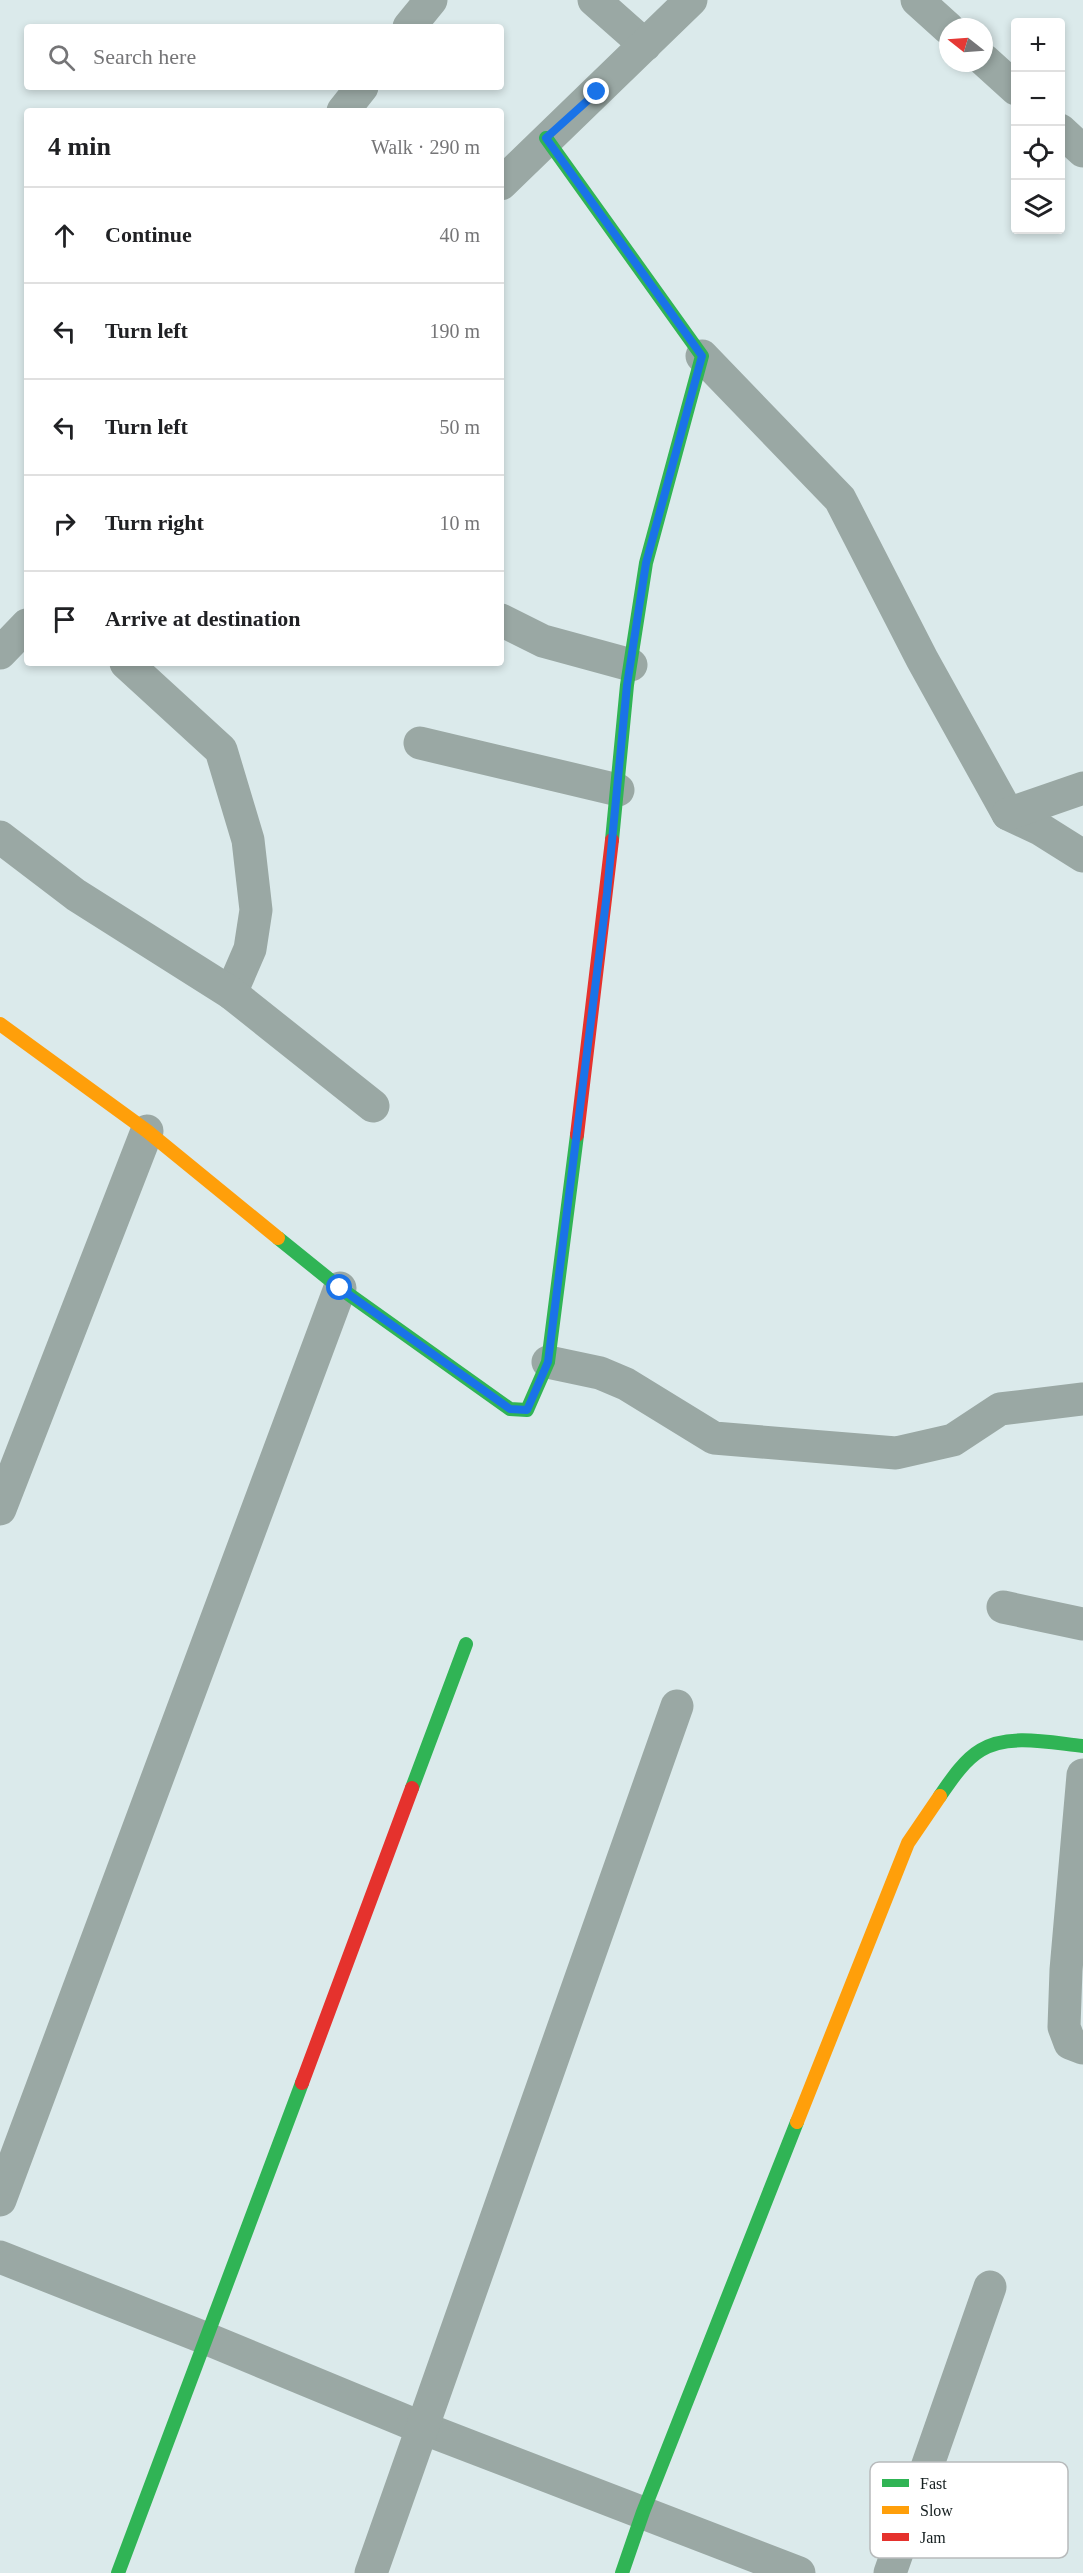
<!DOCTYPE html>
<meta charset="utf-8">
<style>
:root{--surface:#fff;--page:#f2f2f2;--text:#202124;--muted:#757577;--line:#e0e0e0}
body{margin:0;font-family:Georgia,serif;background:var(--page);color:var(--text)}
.controls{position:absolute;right:18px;top:18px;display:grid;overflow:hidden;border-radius:6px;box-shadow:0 3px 9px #0003}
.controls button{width:54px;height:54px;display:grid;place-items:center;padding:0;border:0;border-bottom:2px solid var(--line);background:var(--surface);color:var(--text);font:30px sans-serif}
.compass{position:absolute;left:939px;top:18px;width:54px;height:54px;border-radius:50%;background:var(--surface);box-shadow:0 3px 9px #0003;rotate:287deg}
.stop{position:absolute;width:18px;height:18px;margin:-14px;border:4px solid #1a73e8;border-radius:50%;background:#fff}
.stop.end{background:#1a73e8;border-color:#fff;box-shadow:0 2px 6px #0008}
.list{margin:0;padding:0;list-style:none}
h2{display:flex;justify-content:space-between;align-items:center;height:78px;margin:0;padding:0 24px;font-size:26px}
h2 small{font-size:20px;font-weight:400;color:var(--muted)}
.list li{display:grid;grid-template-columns:39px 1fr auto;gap:18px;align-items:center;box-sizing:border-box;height:96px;padding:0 24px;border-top:2px solid var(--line)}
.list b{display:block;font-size:22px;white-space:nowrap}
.list em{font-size:20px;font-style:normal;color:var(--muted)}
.icon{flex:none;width:33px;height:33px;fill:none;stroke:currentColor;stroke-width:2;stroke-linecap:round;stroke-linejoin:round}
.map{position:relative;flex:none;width:1083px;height:2573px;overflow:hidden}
.search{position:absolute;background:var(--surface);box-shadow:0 3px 9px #0003;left:24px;top:24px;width:480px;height:66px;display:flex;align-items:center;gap:15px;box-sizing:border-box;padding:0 21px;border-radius:6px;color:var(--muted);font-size:22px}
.panel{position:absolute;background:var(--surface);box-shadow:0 3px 9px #0003;left:24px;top:108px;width:480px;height:558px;border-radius:6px}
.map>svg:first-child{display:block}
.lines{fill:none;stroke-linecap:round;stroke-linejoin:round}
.street{stroke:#9aa8a4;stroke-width:33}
.fast{stroke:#30b455;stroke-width:14}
.slow{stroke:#ff9f0a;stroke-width:14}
.jam{stroke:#e5322d;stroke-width:14}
.route{stroke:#1a73e8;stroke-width:8}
.key{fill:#fff;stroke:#b8bbbc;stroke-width:1.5}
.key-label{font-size:16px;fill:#131d1e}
</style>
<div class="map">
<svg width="1083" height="2573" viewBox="0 0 1083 2573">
<rect width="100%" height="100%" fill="#dbeaeb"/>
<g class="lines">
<g class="street">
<path d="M 594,0 L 645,45"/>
<path d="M 917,0 L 948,28"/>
<path d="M 409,27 L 431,0"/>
<path d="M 984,60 L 1016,89"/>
<path d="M 343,111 L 362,87"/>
<path d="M 1060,130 L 1083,151"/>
<path d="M 501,184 L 691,0"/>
<path d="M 702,356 L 840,499 L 922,659 L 1008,814 L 1040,829 L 1083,856"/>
<path d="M 501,620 L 543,641 L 631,665"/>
<path d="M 0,653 L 27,625"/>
<path d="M 126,663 L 221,750 L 248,840 L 256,910 L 250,949 L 231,993"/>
<path d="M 420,743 L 618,790"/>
<path d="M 1008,814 L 1083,788"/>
<path d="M 0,837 L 76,895 L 231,993 L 373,1106"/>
<path d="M 548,1362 L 600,1373 L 626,1384 L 714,1438 L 896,1453 L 953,1440 L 1000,1409 L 1083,1399"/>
<path d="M 0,1509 L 147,1131"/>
<path d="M 1003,1607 L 1083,1624"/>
<path d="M 1083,1775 L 1066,1970 L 1064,2027 L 1070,2043 L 1083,2048"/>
<path d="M 0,2200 L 340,1288"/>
<path d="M 0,2257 L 205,2338 L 420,2427 L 799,2573"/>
<path d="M 371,2573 L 677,1706"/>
<path d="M 890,2573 L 990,2287"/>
</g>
<g class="fast">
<path d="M 546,138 L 702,356 L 646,563 L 627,685 L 612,840"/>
<path d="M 278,1238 L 340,1288 L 510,1409 L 527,1410 L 548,1362 L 577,1135"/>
<path d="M 412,1788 L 466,1644"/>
<path d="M 940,1796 C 951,1780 964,1760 981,1750 C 1009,1733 1052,1743 1083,1746"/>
<path d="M 118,2573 L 302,2083"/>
<path d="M 622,2573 L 643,2512 L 797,2122"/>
</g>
<g class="slow">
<path d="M 0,1024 L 147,1131 L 278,1238"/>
<path d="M 797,2122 L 908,1843 L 940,1796"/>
</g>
<g class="jam">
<path d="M 577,1135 L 612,840"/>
<path d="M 302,2083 L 412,1788"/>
</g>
</g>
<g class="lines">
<path class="route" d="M 340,1288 L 510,1409 L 527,1410 L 548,1362 L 607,893 L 627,685 L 646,563 L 702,356 L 546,138 L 597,92"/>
</g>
<rect x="870" y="2462" width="198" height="96" rx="9" class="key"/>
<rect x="882" y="2479" width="27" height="8" fill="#30b455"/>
<rect x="882" y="2506" width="27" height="8" fill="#ff9f0a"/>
<rect x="882" y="2533" width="27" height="8" fill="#e5322d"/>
<g class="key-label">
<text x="920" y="2489">Fast</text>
<text x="920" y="2516">Slow</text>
<text x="920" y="2543">Jam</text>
</g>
</svg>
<div class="controls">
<button>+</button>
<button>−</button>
<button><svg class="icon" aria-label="locate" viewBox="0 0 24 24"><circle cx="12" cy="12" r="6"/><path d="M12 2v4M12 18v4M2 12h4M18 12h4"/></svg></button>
<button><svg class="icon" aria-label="layers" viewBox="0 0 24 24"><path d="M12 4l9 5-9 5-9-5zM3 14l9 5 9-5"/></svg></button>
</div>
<svg class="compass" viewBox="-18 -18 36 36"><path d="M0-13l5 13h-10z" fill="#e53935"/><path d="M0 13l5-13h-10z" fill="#757577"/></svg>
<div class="stop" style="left:340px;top:1288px"></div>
<div class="stop end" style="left:597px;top:92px"></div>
<div class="search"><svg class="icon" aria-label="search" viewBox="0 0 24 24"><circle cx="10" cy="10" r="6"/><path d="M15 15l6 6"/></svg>Search here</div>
<section class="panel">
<h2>4 min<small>Walk · 290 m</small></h2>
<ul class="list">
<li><svg class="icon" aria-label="ahead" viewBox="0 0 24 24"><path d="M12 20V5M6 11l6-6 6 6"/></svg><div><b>Continue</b></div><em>40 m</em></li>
<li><svg class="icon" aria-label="left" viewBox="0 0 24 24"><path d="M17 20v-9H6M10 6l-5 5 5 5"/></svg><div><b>Turn left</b></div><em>190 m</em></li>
<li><svg class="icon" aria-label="left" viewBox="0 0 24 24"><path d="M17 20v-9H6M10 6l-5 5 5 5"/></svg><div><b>Turn left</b></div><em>50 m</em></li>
<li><svg class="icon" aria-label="right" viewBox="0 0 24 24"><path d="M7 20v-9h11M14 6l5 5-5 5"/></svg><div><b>Turn right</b></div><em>10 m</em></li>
<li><svg class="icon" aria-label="arrive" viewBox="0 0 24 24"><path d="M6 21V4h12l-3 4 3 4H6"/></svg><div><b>Arrive at destination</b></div></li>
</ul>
</section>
</div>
